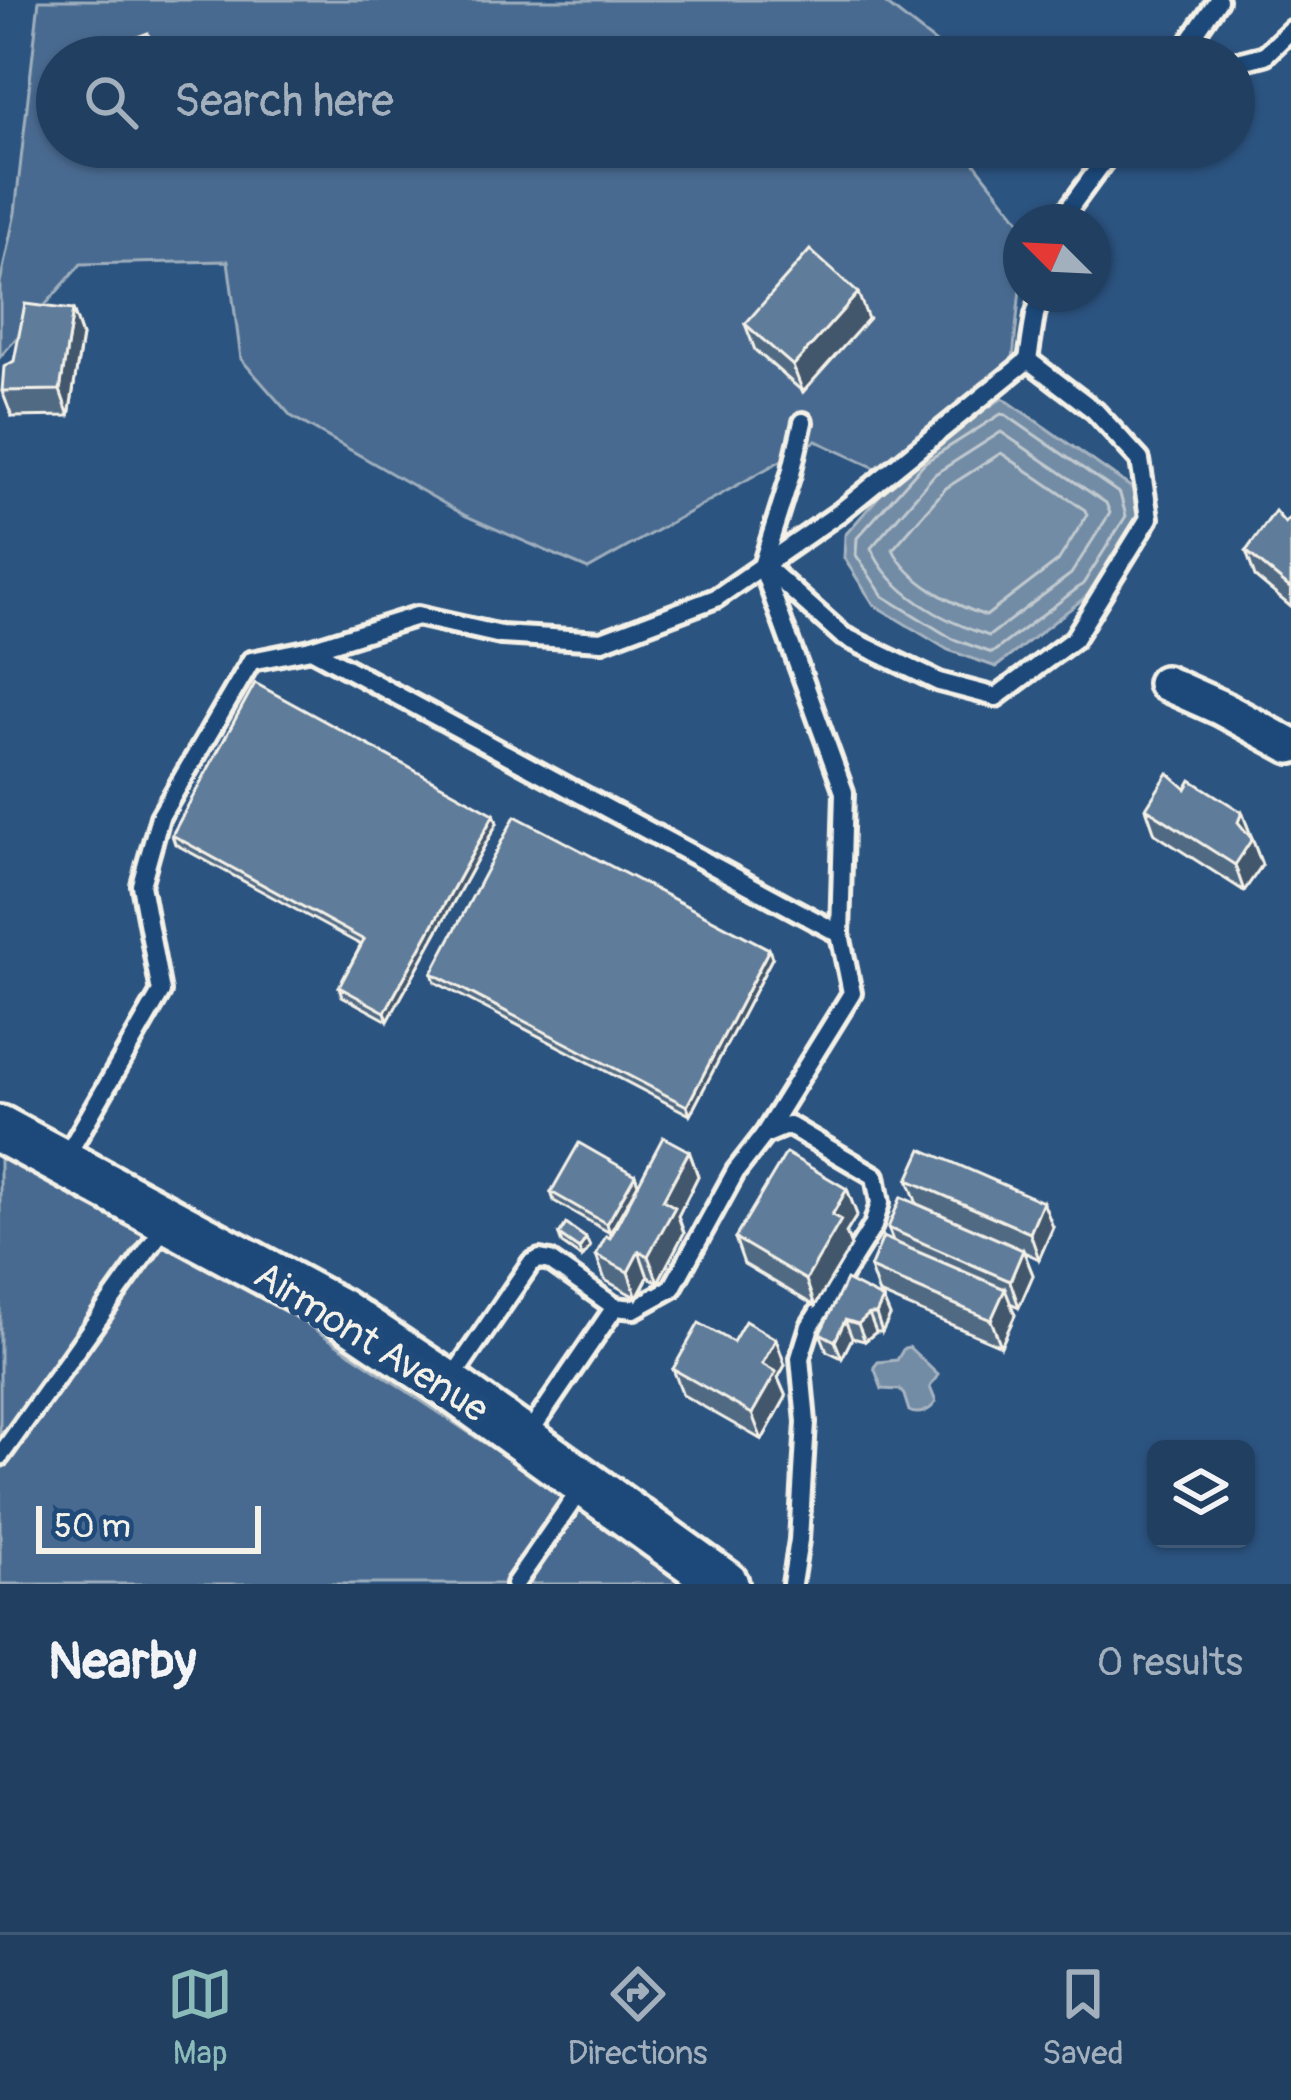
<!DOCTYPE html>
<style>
:root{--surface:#213f61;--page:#2d4a6a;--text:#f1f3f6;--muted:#a2afbd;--line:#3e5876;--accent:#8bbbb9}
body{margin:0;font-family:Pangolin,sans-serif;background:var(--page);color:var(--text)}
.controls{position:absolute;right:36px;bottom:36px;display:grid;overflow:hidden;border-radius:18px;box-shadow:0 3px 9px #0004}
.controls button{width:108px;height:108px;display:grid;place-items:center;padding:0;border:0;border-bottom:3px solid var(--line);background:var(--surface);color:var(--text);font:60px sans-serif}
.compass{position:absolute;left:1003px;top:204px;width:108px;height:108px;border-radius:50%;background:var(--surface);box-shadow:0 3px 9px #0004;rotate:294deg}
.scale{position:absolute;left:36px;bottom:30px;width:225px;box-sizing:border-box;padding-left:12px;border:6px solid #f4f1e8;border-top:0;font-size:33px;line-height:42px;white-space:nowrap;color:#f4f1e8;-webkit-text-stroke:9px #1f4a7a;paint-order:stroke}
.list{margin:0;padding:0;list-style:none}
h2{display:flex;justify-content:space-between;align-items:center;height:156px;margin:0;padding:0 48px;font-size:51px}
h2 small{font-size:39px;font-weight:400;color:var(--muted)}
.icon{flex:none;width:66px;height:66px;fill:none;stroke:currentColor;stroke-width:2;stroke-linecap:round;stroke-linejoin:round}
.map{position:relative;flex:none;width:1291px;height:1584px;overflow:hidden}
.search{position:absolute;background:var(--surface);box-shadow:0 3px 9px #0004;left:36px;right:36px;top:36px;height:132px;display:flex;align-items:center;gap:30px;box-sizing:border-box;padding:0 42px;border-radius:66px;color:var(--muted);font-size:45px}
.sheet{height:348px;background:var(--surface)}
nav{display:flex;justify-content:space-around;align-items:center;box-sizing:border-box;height:168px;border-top:3px solid var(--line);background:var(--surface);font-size:33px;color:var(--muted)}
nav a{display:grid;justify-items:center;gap:6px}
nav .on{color:var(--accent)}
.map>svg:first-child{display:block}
.green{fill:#496b90;stroke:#9eaebc;stroke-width:3}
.water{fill:#738ca6;stroke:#a7b4c0;stroke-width:3}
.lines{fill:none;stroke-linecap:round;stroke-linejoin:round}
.shore{stroke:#c0c9ce;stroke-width:3}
.lane-casing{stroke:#f4f1e8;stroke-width:26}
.street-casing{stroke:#f4f1e8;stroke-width:42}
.secondary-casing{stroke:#f4f1e8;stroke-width:54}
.lane{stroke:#1f4a7a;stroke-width:16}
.street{stroke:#1f4a7a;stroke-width:33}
.secondary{stroke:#1f4a7a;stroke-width:45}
.wall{fill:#516a84;stroke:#f4f1e8;stroke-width:3}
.shaded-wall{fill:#42566c;stroke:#f4f1e8;stroke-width:3}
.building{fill:#5e7b9a;stroke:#f4f1e8;stroke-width:3}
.labels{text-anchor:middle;stroke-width:12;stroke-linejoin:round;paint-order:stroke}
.street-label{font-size:39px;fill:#f4f1e8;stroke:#1f4a7a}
</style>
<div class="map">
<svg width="1291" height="1584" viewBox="0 0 1291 1584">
<rect width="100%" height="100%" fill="#2c5481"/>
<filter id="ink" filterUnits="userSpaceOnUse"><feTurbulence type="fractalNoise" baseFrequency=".00833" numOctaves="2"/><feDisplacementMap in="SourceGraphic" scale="24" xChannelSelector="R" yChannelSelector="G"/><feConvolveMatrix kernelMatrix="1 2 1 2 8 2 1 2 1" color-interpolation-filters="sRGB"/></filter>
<g filter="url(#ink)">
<g class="green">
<path d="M 39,0 L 881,0 L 954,57 L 57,57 L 57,147 L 962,147 L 1021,222 L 1021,279 L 1012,369 L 882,471 L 816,441 L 588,569 L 466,516 L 291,416 L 241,359 L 228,261 L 81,264 L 0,357 L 0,283 L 15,213 Z"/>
<path d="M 0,1135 L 123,1201 L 695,1584 L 0,1584 Z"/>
</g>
<g class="water">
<path d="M 1003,398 L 1132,488 L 1139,519 L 1092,592 L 996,667 L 948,650 L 874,605 L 844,558 L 845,535 L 917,453 Z"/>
<path d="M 909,1347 L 938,1375 L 930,1387 L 936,1402 C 930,1411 919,1416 909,1411 L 904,1395 L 900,1390 L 882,1389 L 874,1367 L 878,1362 L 897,1360 L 904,1348 Z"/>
</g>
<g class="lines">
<g class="shore">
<path d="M 1001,414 L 1006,415 L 1120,494 L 1126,516 L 1083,584 L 992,653 L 953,639 L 883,596 L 856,555 L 857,538 L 925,462 Z"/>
<path d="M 1001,432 L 1106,503 L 1110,513 L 1071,574 L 989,636 C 943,621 891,594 871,548 L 935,474 Z"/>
<path d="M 1001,453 L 1085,510 L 1087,515 L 1058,561 L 986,616 C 952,604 908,582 893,549 L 946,488 Z"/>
</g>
<g class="lane-casing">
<g id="lane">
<path d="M 1179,57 L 1218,0"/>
<path d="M 1234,63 L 1265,55 L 1291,30"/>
<path d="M 1064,222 L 1068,210 L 1114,147"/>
<path d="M 803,422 L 791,474 L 762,566 L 844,792 L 840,934"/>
<path d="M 764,565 L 843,636 L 939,682 L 996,697 L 1074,639 L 1149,518 L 1140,460 L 1095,411 L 1028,360"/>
<path d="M 311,649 L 417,616 L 501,635 L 602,641 L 716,598 L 839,513 L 1028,360 L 1035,315 L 1042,294"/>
<path d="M 63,1162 L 161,992 L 141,885 L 160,817 L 251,661 L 311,649 L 840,934 L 852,993 L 764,1135"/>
<path d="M 448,1384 L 531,1263 L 540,1259 L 550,1261 L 615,1307"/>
<path d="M 525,1439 L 615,1307 L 634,1309 L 672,1288 L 736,1171 L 764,1135 L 788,1125 L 875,1176 L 880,1203 L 873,1226 L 810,1326 L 800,1358 L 806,1422 L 799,1540 L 792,1584"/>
<path d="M 0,1456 L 167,1223"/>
<path d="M 515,1584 L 583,1486"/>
</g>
</g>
<g class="street-casing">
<path id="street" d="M 1165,683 L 1221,708 L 1291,746"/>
</g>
<g class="secondary-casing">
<path id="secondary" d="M 0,1129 L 338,1311 L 447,1384 L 725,1584"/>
</g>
<use href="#lane" class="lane"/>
<use href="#street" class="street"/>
<use href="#secondary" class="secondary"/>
</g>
<g class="wall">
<path d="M 118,147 L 149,147 L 149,149 L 122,158 Z"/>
<path d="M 73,310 L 82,336 L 69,416 L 12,417 L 2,391 L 14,361 Z"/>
<path d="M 868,319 L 803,392 L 755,350 L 745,324 Z"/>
<path d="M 1291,517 L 1291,607 L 1255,577 L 1246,551 Z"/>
<path d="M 1186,789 L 1242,812 L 1262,865 L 1244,891 L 1155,834 L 1146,808 Z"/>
<path d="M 494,814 L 497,823 L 388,1021 L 342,996 L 339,987 L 361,945 L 175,844 L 172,835 Z"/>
<path d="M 772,958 L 690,1115 L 435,982 L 432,973 Z"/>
<path d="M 689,1151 L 698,1176 L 678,1216 L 684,1233 L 658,1282 L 648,1277 L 637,1298 L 605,1280 L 596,1255 Z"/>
<path d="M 635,1175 L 638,1184 L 610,1233 L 554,1201 L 551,1192 Z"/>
<path d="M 908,1180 L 1053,1227 L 1039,1259 L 1024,1252 L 1033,1275 L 1019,1307 L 1010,1303 L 1015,1315 L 1001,1346 L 879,1294 L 870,1268 L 893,1241 L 888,1228 L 917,1204 Z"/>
<path d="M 847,1189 L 857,1215 L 846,1233 L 851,1246 L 815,1306 L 744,1264 L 735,1238 Z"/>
<path d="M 559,1235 L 590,1247 L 582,1258 L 562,1244 Z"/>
<path d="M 883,1299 L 890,1316 L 882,1332 L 876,1332 L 865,1341 L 852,1338 L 842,1358 L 827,1351 L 820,1333 Z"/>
<path d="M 733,1342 L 785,1365 L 778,1378 L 786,1397 L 762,1440 L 683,1395 L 673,1369 Z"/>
</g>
<g class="shaded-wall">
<path d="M 858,293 L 868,319 L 803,392 L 793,366 Z"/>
<path d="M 73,310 L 82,336 L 69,416 L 60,390 Z"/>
<path d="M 1242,812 L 1262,865 L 1244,891 L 1235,865 L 1238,822 Z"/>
<path d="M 494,814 L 497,823 L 388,1021 L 385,1012 Z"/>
<path d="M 769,949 L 772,958 L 690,1115 L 687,1106 Z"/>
<path d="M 689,1151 L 698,1176 L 678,1216 L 684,1233 L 658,1282 L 648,1256 L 663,1200 Z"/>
<path d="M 635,1175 L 638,1184 L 610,1233 L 607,1224 Z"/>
<path d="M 847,1189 L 857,1215 L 846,1233 L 851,1246 L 815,1306 L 806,1280 L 832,1215 Z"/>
<path d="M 1043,1202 L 1053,1227 L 1039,1259 L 1030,1233 Z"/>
<path d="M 586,1238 L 590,1247 L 582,1258 L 579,1249 Z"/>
<path d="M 1023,1250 L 1033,1275 L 1019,1307 L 1010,1281 Z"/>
<path d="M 639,1251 L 648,1277 L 637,1298 L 628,1272 Z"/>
<path d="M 1005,1289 L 1015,1315 L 1001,1346 L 991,1320 Z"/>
<path d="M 883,1299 L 890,1316 L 882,1332 L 876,1314 Z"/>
<path d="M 869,1314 L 876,1332 L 865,1341 L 858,1324 Z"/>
<path d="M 845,1320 L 852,1338 L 842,1358 L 835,1341 Z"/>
<path d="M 776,1339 L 785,1365 L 778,1378 L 786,1397 L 762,1440 L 752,1414 L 762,1364 Z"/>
</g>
<g class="building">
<path d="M 148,33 L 155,57 L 119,57 L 116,45 Z"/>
<path d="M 810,250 L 858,293 L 793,366 L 745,324 Z"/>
<path d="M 25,304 L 73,310 L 60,390 L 2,391 L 4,367 L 14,361 Z"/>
<path d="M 1275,511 L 1285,523 L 1291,517 L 1291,589 L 1246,551 Z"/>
<path d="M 255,683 L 494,814 L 385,1012 L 339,987 L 364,940 L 172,835 Z"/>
<path d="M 1168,773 L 1186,789 L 1191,780 L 1242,812 L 1238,822 L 1252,839 L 1235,865 L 1146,808 Z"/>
<path d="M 515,816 L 769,949 L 687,1106 L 432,973 Z"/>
<path d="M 663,1137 L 689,1151 L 663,1200 L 675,1207 L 648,1256 L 639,1251 L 628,1272 L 596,1255 L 606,1236 L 610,1238 Z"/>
<path d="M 579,1143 L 635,1175 L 607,1224 L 551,1192 Z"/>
<path d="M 922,1149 L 1043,1202 L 1030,1233 L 908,1180 Z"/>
<path d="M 786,1153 L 847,1189 L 832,1215 L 841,1220 L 806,1280 L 735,1238 Z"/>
<path d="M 901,1197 L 1023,1250 L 1010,1281 L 888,1228 Z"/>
<path d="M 566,1224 L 586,1238 L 579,1249 L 559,1235 Z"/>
<path d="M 883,1237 L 1005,1289 L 991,1320 L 870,1268 Z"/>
<path d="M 846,1280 L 883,1299 L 876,1314 L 869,1314 L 858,1324 L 845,1320 L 835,1341 L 820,1333 Z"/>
<path d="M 745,1321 L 776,1339 L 762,1364 L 776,1372 L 752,1414 L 673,1369 L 699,1323 L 733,1342 Z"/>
</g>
</g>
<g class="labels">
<g class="street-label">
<text transform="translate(372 1341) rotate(32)" y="14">Airmont Avenue</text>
</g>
</g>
</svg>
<div class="controls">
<button><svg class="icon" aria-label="layers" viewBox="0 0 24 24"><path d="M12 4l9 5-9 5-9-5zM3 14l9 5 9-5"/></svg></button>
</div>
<svg class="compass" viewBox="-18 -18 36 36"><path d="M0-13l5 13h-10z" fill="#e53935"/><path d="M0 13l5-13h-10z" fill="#a2afbd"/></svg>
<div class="scale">50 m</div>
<div class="search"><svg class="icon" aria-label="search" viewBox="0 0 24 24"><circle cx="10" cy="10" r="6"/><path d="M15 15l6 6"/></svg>Search here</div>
</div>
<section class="sheet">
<h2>Nearby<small>0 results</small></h2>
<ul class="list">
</ul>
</section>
<nav>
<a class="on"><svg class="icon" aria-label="map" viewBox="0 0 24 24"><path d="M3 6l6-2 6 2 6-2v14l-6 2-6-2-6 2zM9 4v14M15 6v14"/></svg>Map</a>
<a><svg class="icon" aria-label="directions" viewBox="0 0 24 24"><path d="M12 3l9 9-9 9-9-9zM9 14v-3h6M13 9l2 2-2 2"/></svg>Directions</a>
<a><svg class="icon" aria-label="saved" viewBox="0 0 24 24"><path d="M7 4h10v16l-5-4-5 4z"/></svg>Saved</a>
</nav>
